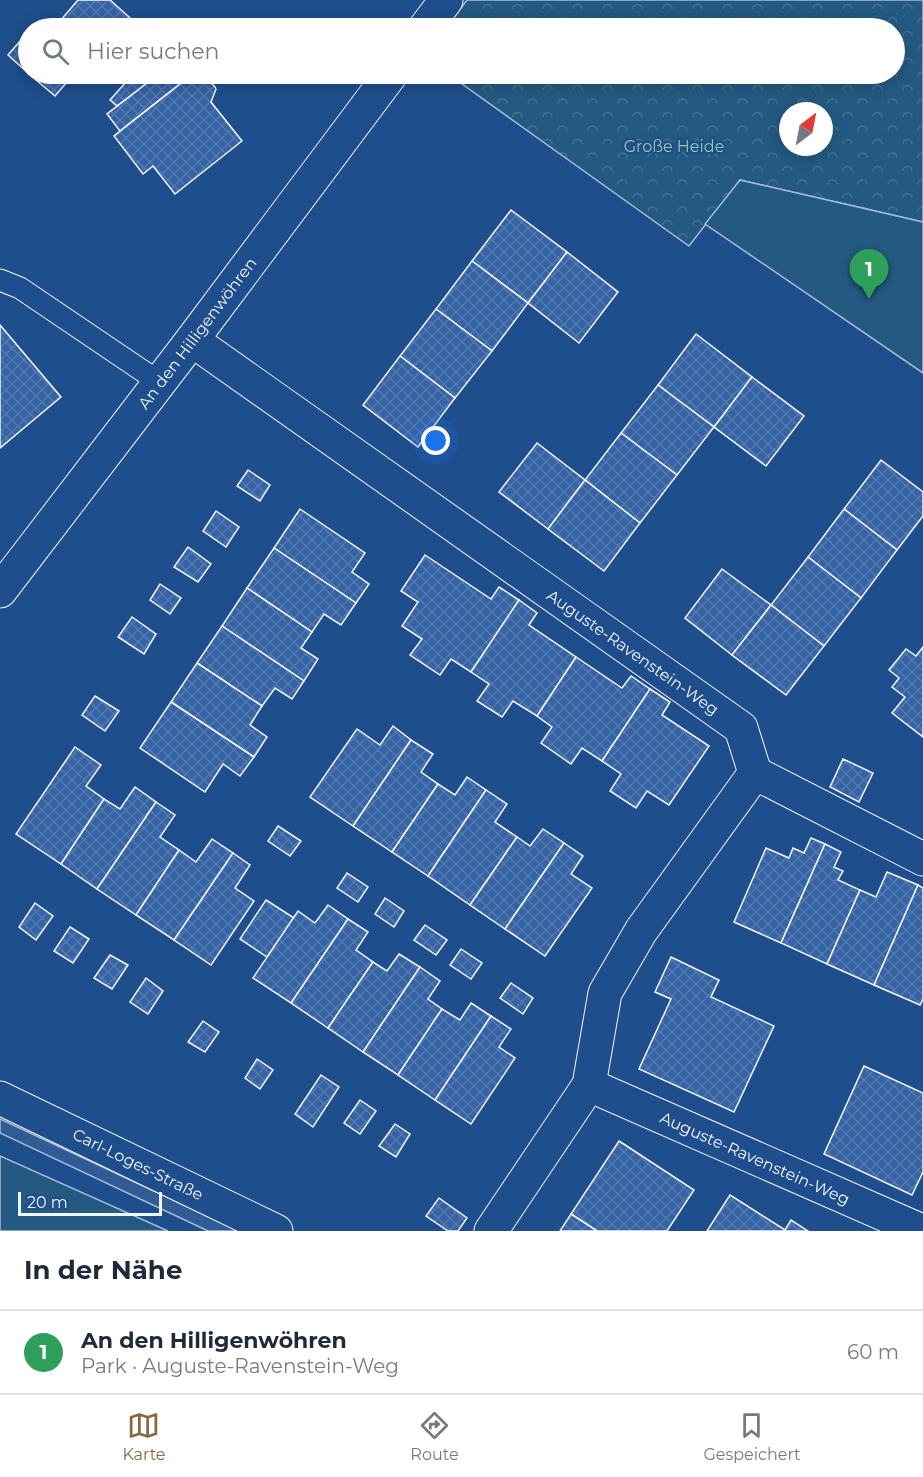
<!DOCTYPE html>
<html lang="de">
<meta charset="utf-8">
<style>
:root{--surface:#fff;--page:#f2f2f3;--text:#1f2937;--muted:#747a83;--line:#e0e1e3;--accent:#846941}
body{margin:0;font-family:Montserrat,sans-serif;background:var(--page);color:var(--text)}
.compass{position:absolute;left:779px;top:102px;width:54px;height:54px;border-radius:50%;background:var(--surface);box-shadow:0 3px 15px #0003;rotate:32deg}
.scale{position:absolute;left:18px;bottom:15px;width:144px;box-sizing:border-box;padding-left:6px;border:3px solid #f2f6ff;border-top:0;font-size:16px;line-height:21px;white-space:nowrap;color:#f2f6ff;-webkit-text-stroke:4px #1f4e8c;paint-order:stroke}
.you{position:absolute;left:436px;top:441px;width:21px;height:21px;margin:-15px;border:4px solid #fff;border-radius:50%;background:#1a73e8;box-shadow:0 0 0 9px #1a73e833}
.badge{display:grid;place-items:center;width:39px;height:39px;border-radius:50%;background:var(--accent);color:#fff;font-size:20px;font-weight:700}
.pin{position:absolute;translate:-50% -50px;filter:drop-shadow(0 2px 3px #0008)}
.pin::after{content:'';position:absolute;top:32px;width:21px;height:18px;background:inherit;clip-path:polygon(0 0,100% 0,50% 100%)}
.list{margin:0;padding:0;list-style:none}
h2{display:flex;justify-content:space-between;align-items:center;height:78px;margin:0;padding:0 24px;font-size:26px}
h2 small{font-size:20px;font-weight:400;color:var(--muted)}
.list li{display:grid;grid-template-columns:39px 1fr auto;gap:18px;align-items:center;box-sizing:border-box;height:84px;padding:0 24px;border-top:2px solid var(--line)}
.list b{display:block;font-size:22px;white-space:nowrap}
.list p{margin:0;font-size:20px;white-space:nowrap;color:var(--muted)}
.list em{font-size:20px;font-style:normal;color:var(--muted)}
.icon{flex:none;width:33px;height:33px;fill:none;stroke:currentColor;stroke-width:2;stroke-linecap:round;stroke-linejoin:round}
.map{position:relative;flex:none;width:923px;height:1231px;overflow:hidden}
.search{position:absolute;background:var(--surface);box-shadow:0 3px 15px #0003;left:18px;right:18px;top:18px;height:66px;display:flex;align-items:center;gap:15px;box-sizing:border-box;padding:0 21px;border-radius:33px;color:var(--muted);font-size:22px}
.sheet{height:162px;background:var(--surface)}
nav{display:flex;justify-content:space-around;align-items:center;box-sizing:border-box;height:84px;border-top:2px solid var(--line);background:var(--surface);font-size:16px;color:var(--muted)}
nav a{display:grid;justify-items:center;gap:3px}
nav .on{color:var(--accent)}
.map>svg:first-child{display:block}
.forest{fill:url(#forest-crowns);stroke:#a8bbd7;stroke-width:1.5;fill-rule:evenodd}
.park{fill:#245a82;stroke:#a8bbd7;stroke-width:1.5}
.parking{fill:#305b95;stroke:#a8bbd7;stroke-width:1.5}
.building{fill:url(#building-cross-hatch);stroke:#f2f6ff;stroke-width:1.5}
.lines{fill:none;stroke-linecap:round;stroke-linejoin:round}
.service-casing{stroke:#f2f6ff;stroke-width:23}
.minor-casing{stroke:#f2f6ff;stroke-width:35}
.service{stroke:#1f4e8c;stroke-width:21}
.minor{stroke:#1f4e8c;stroke-width:33}
.labels{text-anchor:middle;stroke-width:4.5;stroke-linejoin:round;paint-order:stroke}
.park-label{font-size:16px;fill:#97c8a6;stroke:#1f4e8c}
.street-label{font-size:16px;fill:#f2f6ff;stroke:#1f4e8c}
</style>
<div class="map">
<svg width="923" height="1231" viewBox="0 0 923 1231">
<defs>
<pattern id="forest-crowns" width="20" height="18" patternUnits="userSpaceOnUse" patternTransform="scale(1.5)"><rect width="20" height="18" fill="#245a82"/><path d="M2 6a3 3 0 1 1 6 0M12 15a3 3 0 1 1 6 0" fill="none" stroke="#447295"/></pattern>
<pattern id="building-cross-hatch" width="8" height="8" patternUnits="userSpaceOnUse" patternTransform="scale(1.5)"><rect width="8" height="8" fill="#3563a3"/><path d="M0 0l8 8M0 8l8-8" fill="none" stroke="#537ab1"/></pattern>
</defs>
<rect width="100%" height="100%" fill="#1f4e8c"/>
<path class="forest" d="M 467,0 L 923,0 L 923,222 L 740,180 L 689,246 L 448,74 L 894,74 L 894,28 L 446,28 ZM 788,111 L 824,111 L 824,147 L 788,147 Z"/>
<g class="park">
<path d="M 740,180 L 923,222 L 923,373 L 705,224 Z"/>
<path d="M 0,1156 L 168,1231 L 0,1231 Z"/>
</g>
<path class="parking" d="M 0,1119 L 239,1231 L 208,1231 L 0,1133 Z"/>
<g class="building">
<path d="M 78,0 L 110,0 L 138,25 L 135,28 L 54,28 Z"/>
<path d="M 28,32 L 28,73 L 8,55 Z"/>
<path d="M 29,74 L 74,74 L 55,96 Z"/>
<path d="M 81,74 L 96,74 L 89,81 Z"/>
<path d="M 115,74 L 159,74 L 117,106 L 110,100 L 126,82 Z"/>
<path d="M 159,74 L 176,74 L 182,82 L 120,131 L 107,114 Z"/>
<path d="M 193,74 L 203,74 L 215,87 L 216,89 L 211,102 L 242,141 L 175,194 L 153,166 L 143,174 L 114,136 Z"/>
<path d="M 511,210 L 567,252 L 528,303 L 472,261 Z"/>
<path d="M 567,252 L 618,292 L 579,343 L 528,303 Z"/>
<path d="M 472,261 L 528,303 L 492,351 L 436,309 Z"/>
<path d="M 436,309 L 492,351 L 455,398 L 400,356 Z"/>
<path d="M 0,325 L 61,397 L 0,448 Z"/>
<path d="M 696,334 L 752,377 L 714,427 L 658,385 Z"/>
<path d="M 400,356 L 455,398 L 418,447 L 363,405 Z"/>
<path d="M 752,377 L 804,416 L 766,466 L 714,427 Z"/>
<path d="M 658,385 L 714,427 L 677,475 L 621,433 Z"/>
<path d="M 621,433 L 677,475 L 640,523 L 585,480 Z"/>
<path d="M 537,443 L 585,480 L 548,529 L 499,492 Z"/>
<path d="M 881,460 L 923,492 L 923,516 L 897,550 L 844,509 Z"/>
<path d="M 248,470 L 270,485 L 260,501 L 237,486 Z"/>
<path d="M 585,480 L 640,523 L 604,571 L 548,529 Z"/>
<path d="M 300,509 L 365,553 L 352,572 L 369,584 L 356,603 L 274,548 Z"/>
<path d="M 844,509 L 897,550 L 861,598 L 808,557 Z"/>
<path d="M 216,511 L 239,527 L 226,547 L 203,531 Z"/>
<path d="M 188,547 L 211,564 L 198,582 L 174,567 Z"/>
<path d="M 274,548 L 356,603 L 341,625 L 324,614 L 312,632 L 247,588 Z"/>
<path d="M 425,555 L 491,599 L 499,587 L 519,600 L 471,672 L 451,659 L 440,675 L 410,655 L 422,639 L 402,626 L 418,602 L 401,591 Z"/>
<path d="M 808,557 L 861,598 L 824,646 L 771,605 Z"/>
<path d="M 722,569 L 771,605 L 732,655 L 685,618 Z"/>
<path d="M 160,584 L 181,598 L 170,614 L 150,600 Z"/>
<path d="M 247,588 L 312,632 L 301,648 L 318,659 L 304,681 L 222,626 Z"/>
<path d="M 519,600 L 537,613 L 529,625 L 576,657 L 537,716 L 513,701 L 502,717 L 477,701 L 489,684 L 471,672 Z"/>
<path d="M 771,605 L 824,646 L 786,695 L 732,655 Z"/>
<path d="M 132,617 L 156,634 L 144,654 L 118,637 Z"/>
<path d="M 222,626 L 304,681 L 292,699 L 275,688 L 262,706 L 197,663 Z"/>
<path d="M 923,647 L 923,737 L 892,713 L 905,697 L 892,687 L 899,678 L 889,670 L 906,649 L 916,656 Z"/>
<path d="M 576,657 L 622,688 L 631,676 L 650,689 L 602,761 L 582,748 L 571,764 L 541,743 L 552,727 L 537,716 Z"/>
<path d="M 197,663 L 262,706 L 250,725 L 267,737 L 254,757 L 171,702 Z"/>
<path d="M 650,689 L 670,702 L 662,715 L 709,746 L 669,805 L 647,791 L 636,808 L 610,791 L 621,774 L 602,761 Z"/>
<path d="M 95,696 L 119,711 L 105,731 L 82,715 Z"/>
<path d="M 171,702 L 254,757 L 240,776 L 223,764 L 205,792 L 140,748 Z"/>
<path d="M 393,726 L 411,740 L 353,826 L 310,797 L 357,729 L 380,745 Z"/>
<path d="M 411,740 L 433,754 L 421,772 L 438,784 L 392,852 L 353,826 Z"/>
<path d="M 75,747 L 101,765 L 86,786 L 104,799 L 61,864 L 16,834 Z"/>
<path d="M 843,759 L 873,773 L 859,802 L 830,787 Z"/>
<path d="M 467,777 L 486,790 L 428,876 L 392,852 L 438,784 L 455,795 Z"/>
<path d="M 135,787 L 156,802 L 97,889 L 61,864 L 104,799 L 120,809 Z"/>
<path d="M 486,790 L 507,804 L 495,822 L 517,837 L 470,905 L 428,876 Z"/>
<path d="M 156,802 L 175,815 L 160,837 L 179,850 L 136,915 L 97,889 Z"/>
<path d="M 278,826 L 301,841 L 290,856 L 268,841 Z"/>
<path d="M 543,829 L 564,843 L 505,929 L 470,905 L 517,837 L 530,846 Z"/>
<path d="M 811,838 L 825,844 L 781,943 L 734,922 L 766,848 L 789,858 L 793,848 L 804,853 Z"/>
<path d="M 212,839 L 233,853 L 174,940 L 136,915 L 179,850 L 196,862 Z"/>
<path d="M 564,843 L 583,856 L 571,874 L 592,888 L 545,956 L 505,929 Z"/>
<path d="M 825,844 L 841,852 L 834,867 L 843,871 L 838,880 L 860,890 L 827,964 L 781,943 Z"/>
<path d="M 233,853 L 250,865 L 235,888 L 254,901 L 211,965 L 174,940 Z"/>
<path d="M 887,872 L 918,885 L 874,985 L 827,964 L 860,890 L 876,897 Z"/>
<path d="M 347,873 L 368,887 L 358,902 L 337,888 Z"/>
<path d="M 918,885 L 923,888 L 923,999 L 920,1005 L 874,985 Z"/>
<path d="M 385,898 L 404,911 L 394,927 L 375,914 Z"/>
<path d="M 266,900 L 294,918 L 267,957 L 240,939 Z"/>
<path d="M 35,903 L 53,916 L 36,940 L 19,927 Z"/>
<path d="M 328,905 L 348,919 L 291,1003 L 253,978 L 298,911 L 315,923 Z"/>
<path d="M 348,919 L 368,932 L 356,950 L 373,962 L 328,1028 L 291,1003 Z"/>
<path d="M 425,925 L 447,940 L 436,955 L 414,940 Z"/>
<path d="M 70,927 L 89,939 L 73,963 L 54,951 Z"/>
<path d="M 461,949 L 482,963 L 471,979 L 450,965 Z"/>
<path d="M 399,954 L 420,967 L 363,1052 L 328,1028 L 373,962 L 387,971 Z"/>
<path d="M 110,955 L 128,965 L 112,989 L 94,978 Z"/>
<path d="M 671,957 L 719,980 L 711,997 L 774,1026 L 734,1112 L 639,1069 L 671,999 L 655,992 Z"/>
<path d="M 420,967 L 440,981 L 428,999 L 442,1009 L 398,1075 L 363,1052 Z"/>
<path d="M 146,978 L 163,991 L 148,1014 L 130,1002 Z"/>
<path d="M 511,983 L 533,998 L 523,1014 L 500,998 Z"/>
<path d="M 471,1003 L 491,1016 L 435,1100 L 398,1075 L 442,1009 L 460,1020 Z"/>
<path d="M 491,1016 L 511,1029 L 499,1047 L 515,1058 L 471,1124 L 435,1100 Z"/>
<path d="M 203,1021 L 219,1032 L 205,1052 L 188,1042 Z"/>
<path d="M 257,1059 L 273,1070 L 260,1089 L 245,1078 Z"/>
<path d="M 864,1066 L 923,1093 L 923,1172 L 912,1195 L 824,1154 Z"/>
<path d="M 321,1075 L 339,1087 L 313,1127 L 295,1114 Z"/>
<path d="M 360,1100 L 376,1111 L 360,1134 L 344,1123 Z"/>
<path d="M 395,1124 L 410,1134 L 396,1157 L 379,1146 Z"/>
<path d="M 619,1141 L 694,1190 L 667,1231 L 597,1231 L 571,1214 Z"/>
<path d="M 730,1195 L 785,1230 L 791,1220 L 808,1231 L 707,1231 Z"/>
<path d="M 439,1198 L 467,1218 L 458,1231 L 448,1231 L 426,1216 Z"/>
<path d="M 571,1214 L 597,1231 L 560,1231 Z"/>
</g>
<g class="lines">
<g class="service-casing">
<path id="service" d="M 0,280 L 20,288 L 159,382"/>
</g>
<g class="minor-casing">
<g id="minor">
<path d="M 425,28 L 446,0"/>
<path d="M 192,340 L 741,728 L 755,773 L 641,931 L 605,993 L 589,1085 L 491,1231"/>
<path d="M 0,591 L 192,340 L 391,74"/>
<path d="M 755,773 L 923,859"/>
<path d="M 589,1085 L 922,1231"/>
<path d="M 0,1098 L 276,1231"/>
</g>
</g>
<use href="#service" class="service"/>
<use href="#minor" class="minor"/>
</g>
<g class="labels">
<g class="park-label">
<text x="674" y="152">Große Heide</text>
</g>
<g class="street-label">
<text transform="translate(197 333) rotate(-53)" y="6">An den Hilligenwöhren</text>
<text transform="translate(633 652) rotate(35)" y="6">Auguste-Ravenstein-Weg</text>
<text transform="translate(755 1158) rotate(24)" y="6">Auguste-Ravenstein-Weg</text>
<text transform="translate(138 1164) rotate(26)" y="6">Carl-Loges-Straße</text>
</g>
</g>
</svg>
<svg class="compass" viewBox="-18 -18 36 36"><path d="M0-13l5 13h-10z" fill="#e53935"/><path d="M0 13l5-13h-10z" fill="#747a83"/></svg>
<div class="scale">20 m</div>
<div class="you"></div>
<div class="pin badge" style="left:869px;top:299px;background:#2e9e5b">1</div>
<div class="search"><svg class="icon" aria-label="search" viewBox="0 0 24 24"><circle cx="10" cy="10" r="6"/><path d="M15 15l6 6"/></svg>Hier suchen</div>
</div>
<section class="sheet">
<h2>In der Nähe<small></small></h2>
<ul class="list">
<li><span class="badge" style="background:#2e9e5b">1</span><div><b>An den Hilligenwöhren</b><p>Park · Auguste-Ravenstein-Weg</p></div><em>60 m</em></li>
</ul>
</section>
<nav>
<a class="on"><svg class="icon" aria-label="map" viewBox="0 0 24 24"><path d="M3 6l6-2 6 2 6-2v14l-6 2-6-2-6 2zM9 4v14M15 6v14"/></svg>Karte</a>
<a><svg class="icon" aria-label="directions" viewBox="0 0 24 24"><path d="M12 3l9 9-9 9-9-9zM9 14v-3h6M13 9l2 2-2 2"/></svg>Route</a>
<a><svg class="icon" aria-label="saved" viewBox="0 0 24 24"><path d="M7 4h10v16l-5-4-5 4z"/></svg>Gespeichert</a>
</nav>
